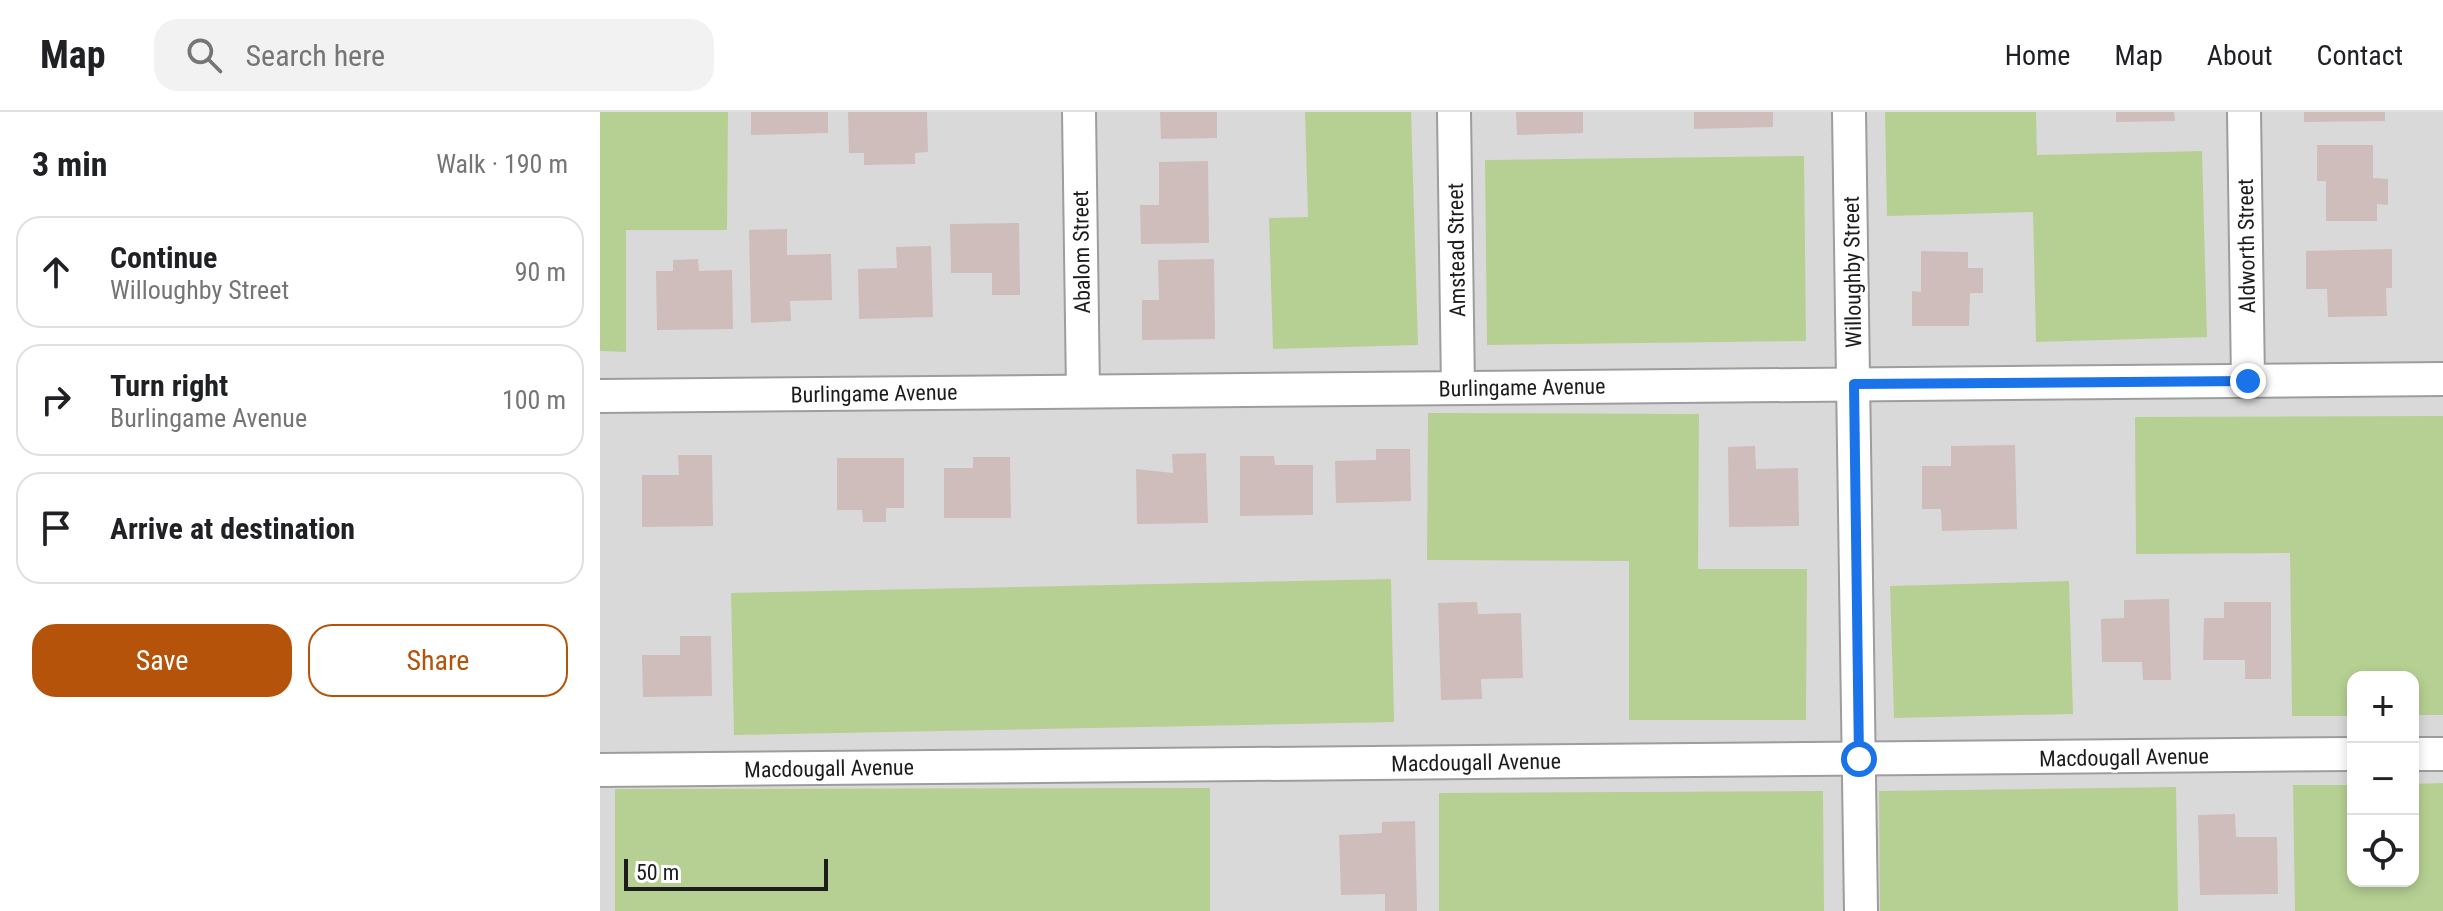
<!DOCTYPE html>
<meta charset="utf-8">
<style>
:root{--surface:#fff;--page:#f2f2f2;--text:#202124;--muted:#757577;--line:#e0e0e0;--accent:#b45309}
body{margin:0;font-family:"Roboto Condensed",sans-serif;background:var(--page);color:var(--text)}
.controls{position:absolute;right:24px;bottom:24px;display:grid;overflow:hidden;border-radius:16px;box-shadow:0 4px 12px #0003}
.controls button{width:72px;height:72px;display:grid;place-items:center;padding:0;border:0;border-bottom:2px solid var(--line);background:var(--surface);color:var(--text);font:40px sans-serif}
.scale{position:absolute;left:24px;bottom:20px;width:204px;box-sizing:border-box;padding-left:8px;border:4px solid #1c1c1c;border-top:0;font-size:22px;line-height:28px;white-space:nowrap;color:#1c1c1c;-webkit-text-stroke:6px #fff;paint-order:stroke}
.stop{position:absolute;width:24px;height:24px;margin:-18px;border:6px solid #1a73e8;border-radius:50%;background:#fff}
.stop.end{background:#1a73e8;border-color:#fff;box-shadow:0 2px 8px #0008}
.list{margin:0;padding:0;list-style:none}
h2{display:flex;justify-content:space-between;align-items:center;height:104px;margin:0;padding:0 32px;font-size:34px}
h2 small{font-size:26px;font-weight:400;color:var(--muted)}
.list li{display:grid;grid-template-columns:52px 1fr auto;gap:24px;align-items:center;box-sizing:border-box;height:112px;margin:0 16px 16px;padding:0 16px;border:2px solid var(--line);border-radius:24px}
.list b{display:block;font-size:30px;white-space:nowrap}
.list p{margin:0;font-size:26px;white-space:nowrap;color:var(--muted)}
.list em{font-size:26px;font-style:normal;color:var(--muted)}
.actions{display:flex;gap:16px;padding:24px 32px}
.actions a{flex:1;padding:18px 0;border:2px solid var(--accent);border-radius:24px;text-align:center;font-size:28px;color:var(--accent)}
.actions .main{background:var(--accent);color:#fff}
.icon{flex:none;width:44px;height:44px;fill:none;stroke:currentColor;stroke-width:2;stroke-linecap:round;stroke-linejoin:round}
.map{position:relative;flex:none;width:1843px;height:799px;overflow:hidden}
header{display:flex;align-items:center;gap:48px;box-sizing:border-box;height:112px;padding:0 40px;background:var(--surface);border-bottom:2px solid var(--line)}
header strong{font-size:38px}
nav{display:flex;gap:44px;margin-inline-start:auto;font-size:28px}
.search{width:560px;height:72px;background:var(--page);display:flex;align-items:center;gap:20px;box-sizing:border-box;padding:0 28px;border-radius:24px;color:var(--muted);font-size:30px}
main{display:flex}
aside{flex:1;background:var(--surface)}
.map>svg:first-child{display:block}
.residential{fill:#dad9d9;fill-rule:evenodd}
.forest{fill:#b6d093}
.building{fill:#cebdba}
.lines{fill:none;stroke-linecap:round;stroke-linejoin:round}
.street-casing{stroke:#9d9d9d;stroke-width:36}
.street{stroke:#fff;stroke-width:32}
.route{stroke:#1a73e8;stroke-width:10}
.labels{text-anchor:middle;stroke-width:6;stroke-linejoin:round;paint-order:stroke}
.street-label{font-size:22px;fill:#1c1c1c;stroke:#fff}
</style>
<header>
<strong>Map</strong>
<div class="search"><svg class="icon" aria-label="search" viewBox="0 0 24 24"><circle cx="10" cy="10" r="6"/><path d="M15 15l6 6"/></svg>Search here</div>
<nav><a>Home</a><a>Map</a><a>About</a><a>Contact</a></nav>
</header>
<main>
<aside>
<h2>3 min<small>Walk · 190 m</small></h2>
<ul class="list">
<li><svg class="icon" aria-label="ahead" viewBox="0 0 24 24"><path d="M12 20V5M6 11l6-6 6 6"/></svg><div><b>Continue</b><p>Willoughby Street</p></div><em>90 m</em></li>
<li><svg class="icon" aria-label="right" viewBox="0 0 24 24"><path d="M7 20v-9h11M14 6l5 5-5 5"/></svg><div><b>Turn right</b><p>Burlingame Avenue</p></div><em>100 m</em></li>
<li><svg class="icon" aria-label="arrive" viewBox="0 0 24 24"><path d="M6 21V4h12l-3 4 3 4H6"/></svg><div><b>Arrive at destination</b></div></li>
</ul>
<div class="actions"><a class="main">Save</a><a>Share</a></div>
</aside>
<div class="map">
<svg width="1843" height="799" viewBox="0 0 1843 799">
<rect width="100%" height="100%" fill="#eee6e1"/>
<path class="residential" d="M 0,0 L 1843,0 L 1843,799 L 0,799 ZM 1753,565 L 1813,565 L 1813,769 L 1753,769 Z"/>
<g class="forest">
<path d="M 0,0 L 128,0 L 127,118 L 26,118 L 26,240 L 0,239 Z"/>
<path d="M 705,0 L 811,0 L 818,233 L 673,237 L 669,106 L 708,105 Z"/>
<path d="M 1285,0 L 1436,0 L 1437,43 L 1602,39 L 1607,225 L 1436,230 L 1433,100 L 1287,104 Z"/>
<path d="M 1204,44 L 1206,229 L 887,233 L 885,48 Z"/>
<path d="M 828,301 L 1099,302 L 1098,457 L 1207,457 L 1206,608 L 1029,608 L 1029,449 L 827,448 Z"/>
<path d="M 1843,304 L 1843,603 L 1813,603 L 1813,565 L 1753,565 L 1753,604 L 1692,604 L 1690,441 L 1536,442 L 1535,305 Z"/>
<path d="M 791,467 L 794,610 L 134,623 L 131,481 Z"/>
<path d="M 1469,469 L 1473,602 L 1294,606 L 1290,474 Z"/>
<path d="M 1843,671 L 1843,799 L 1695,799 L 1693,673 L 1753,673 L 1753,769 L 1813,769 L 1813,672 Z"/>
<path d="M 1576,675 L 1578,799 L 1280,799 L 1279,679 Z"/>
<path d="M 610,676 L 610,799 L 15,799 L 15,677 Z"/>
<path d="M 1223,679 L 1224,799 L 839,799 L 839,681 Z"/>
</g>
<g class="building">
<path d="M 151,0 L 228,0 L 228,21 L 151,23 Z"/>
<path d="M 248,0 L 327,0 L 328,40 L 315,41 L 315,52 L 264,53 L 264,41 L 249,41 Z"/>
<path d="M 560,0 L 617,0 L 617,26 L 561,27 Z"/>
<path d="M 916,0 L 983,0 L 983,21 L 917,23 Z"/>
<path d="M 1094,0 L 1173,0 L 1173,15 L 1094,17 Z"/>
<path d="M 1516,0 L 1574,0 L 1575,9 L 1516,10 Z"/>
<path d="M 1704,0 L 1785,0 L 1785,9 L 1704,10 Z"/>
<path d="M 1717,33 L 1773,33 L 1773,66 L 1788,67 L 1788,93 L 1777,92 L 1777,109 L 1726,109 L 1726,69 L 1717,69 Z"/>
<path d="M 608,49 L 609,131 L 541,132 L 540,93 L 559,93 L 559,50 Z"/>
<path d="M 419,111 L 420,183 L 392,183 L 392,161 L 351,161 L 350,112 Z"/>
<path d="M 187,117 L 187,143 L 231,142 L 232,188 L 190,189 L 191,209 L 151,211 L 149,118 Z"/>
<path d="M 331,134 L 333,205 L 259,207 L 258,157 L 297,156 L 296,135 Z"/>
<path d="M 1792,137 L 1792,176 L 1786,176 L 1787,204 L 1728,205 L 1727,177 L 1706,177 L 1706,139 Z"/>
<path d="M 1321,139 L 1368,140 L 1368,156 L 1383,156 L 1383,181 L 1370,181 L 1369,214 L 1312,214 L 1312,179 L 1321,180 Z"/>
<path d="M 98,147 L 99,159 L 132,158 L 133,217 L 57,218 L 56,159 L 73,159 L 73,148 Z"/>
<path d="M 614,147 L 615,227 L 542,228 L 542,188 L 559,188 L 558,148 Z"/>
<path d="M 1415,333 L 1417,417 L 1342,419 L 1341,397 L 1322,397 L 1322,354 L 1351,354 L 1351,334 Z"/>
<path d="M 1155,334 L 1156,357 L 1198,356 L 1199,414 L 1129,415 L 1128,335 Z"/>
<path d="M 776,337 L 810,337 L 811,389 L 736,391 L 735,349 L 776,348 Z"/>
<path d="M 606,341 L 608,411 L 537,412 L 536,357 L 573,361 L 572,342 Z"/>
<path d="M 78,343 L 112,343 L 113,414 L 42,415 L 42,363 L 79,363 Z"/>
<path d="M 640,344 L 674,344 L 675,353 L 713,353 L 713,403 L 640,404 Z"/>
<path d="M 373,345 L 410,345 L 411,406 L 344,406 L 344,356 L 373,356 Z"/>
<path d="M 237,346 L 304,346 L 304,396 L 286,396 L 286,410 L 263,410 L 262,398 L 237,398 Z"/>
<path d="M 1569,487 L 1571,568 L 1543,568 L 1542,550 L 1502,550 L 1501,507 L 1524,506 L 1524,488 Z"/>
<path d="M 877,490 L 878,502 L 921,501 L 923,566 L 881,567 L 882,587 L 841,588 L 838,491 Z"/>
<path d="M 1624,490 L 1671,490 L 1671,567 L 1645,567 L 1645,548 L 1603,548 L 1604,506 L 1624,506 Z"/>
<path d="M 80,524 L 111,524 L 112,584 L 43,585 L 42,543 L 80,543 Z"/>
<path d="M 1635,702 L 1636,725 L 1677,725 L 1678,782 L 1600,783 L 1598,703 Z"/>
<path d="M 815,709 L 817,799 L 785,799 L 785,782 L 741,783 L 739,723 L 782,721 L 782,710 Z"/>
</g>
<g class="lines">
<g class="street-casing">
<g id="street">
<path d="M 479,0 L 483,279"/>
<path d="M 854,0 L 858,276"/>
<path d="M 1249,0 L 1261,799"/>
<path d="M 1644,0 L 1648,269"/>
<path d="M 0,284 L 1843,267"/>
<path d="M 1813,642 L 1843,642"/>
<path d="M 0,658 L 1753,642"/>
</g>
</g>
<use href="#street" class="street"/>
</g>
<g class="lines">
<path class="route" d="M 1259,647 L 1254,272 L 1648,269"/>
</g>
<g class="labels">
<g class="street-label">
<text transform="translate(1646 134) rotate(-91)" y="8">Aldworth Street</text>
<text transform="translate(856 138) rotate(-91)" y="8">Amstead Street</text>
<text transform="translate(481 140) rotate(-91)" y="8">Abalom Street</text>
<text transform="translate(1252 160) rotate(-91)" y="8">Willoughby Street</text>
<text transform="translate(922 275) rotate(-1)" y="8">Burlingame Avenue</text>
<text transform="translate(274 281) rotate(-1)" y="8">Burlingame Avenue</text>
<text transform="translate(1524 645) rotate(-1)" y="8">Macdougall Avenue</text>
<text transform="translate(876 650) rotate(-1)" y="8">Macdougall Avenue</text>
<text transform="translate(229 656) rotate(-1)" y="8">Macdougall Avenue</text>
</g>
</g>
</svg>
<div class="controls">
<button>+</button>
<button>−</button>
<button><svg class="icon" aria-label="locate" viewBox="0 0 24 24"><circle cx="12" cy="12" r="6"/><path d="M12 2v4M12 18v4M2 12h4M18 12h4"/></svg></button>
</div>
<div class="scale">50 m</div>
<div class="stop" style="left:1259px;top:647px"></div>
<div class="stop end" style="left:1648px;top:269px"></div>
</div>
</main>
